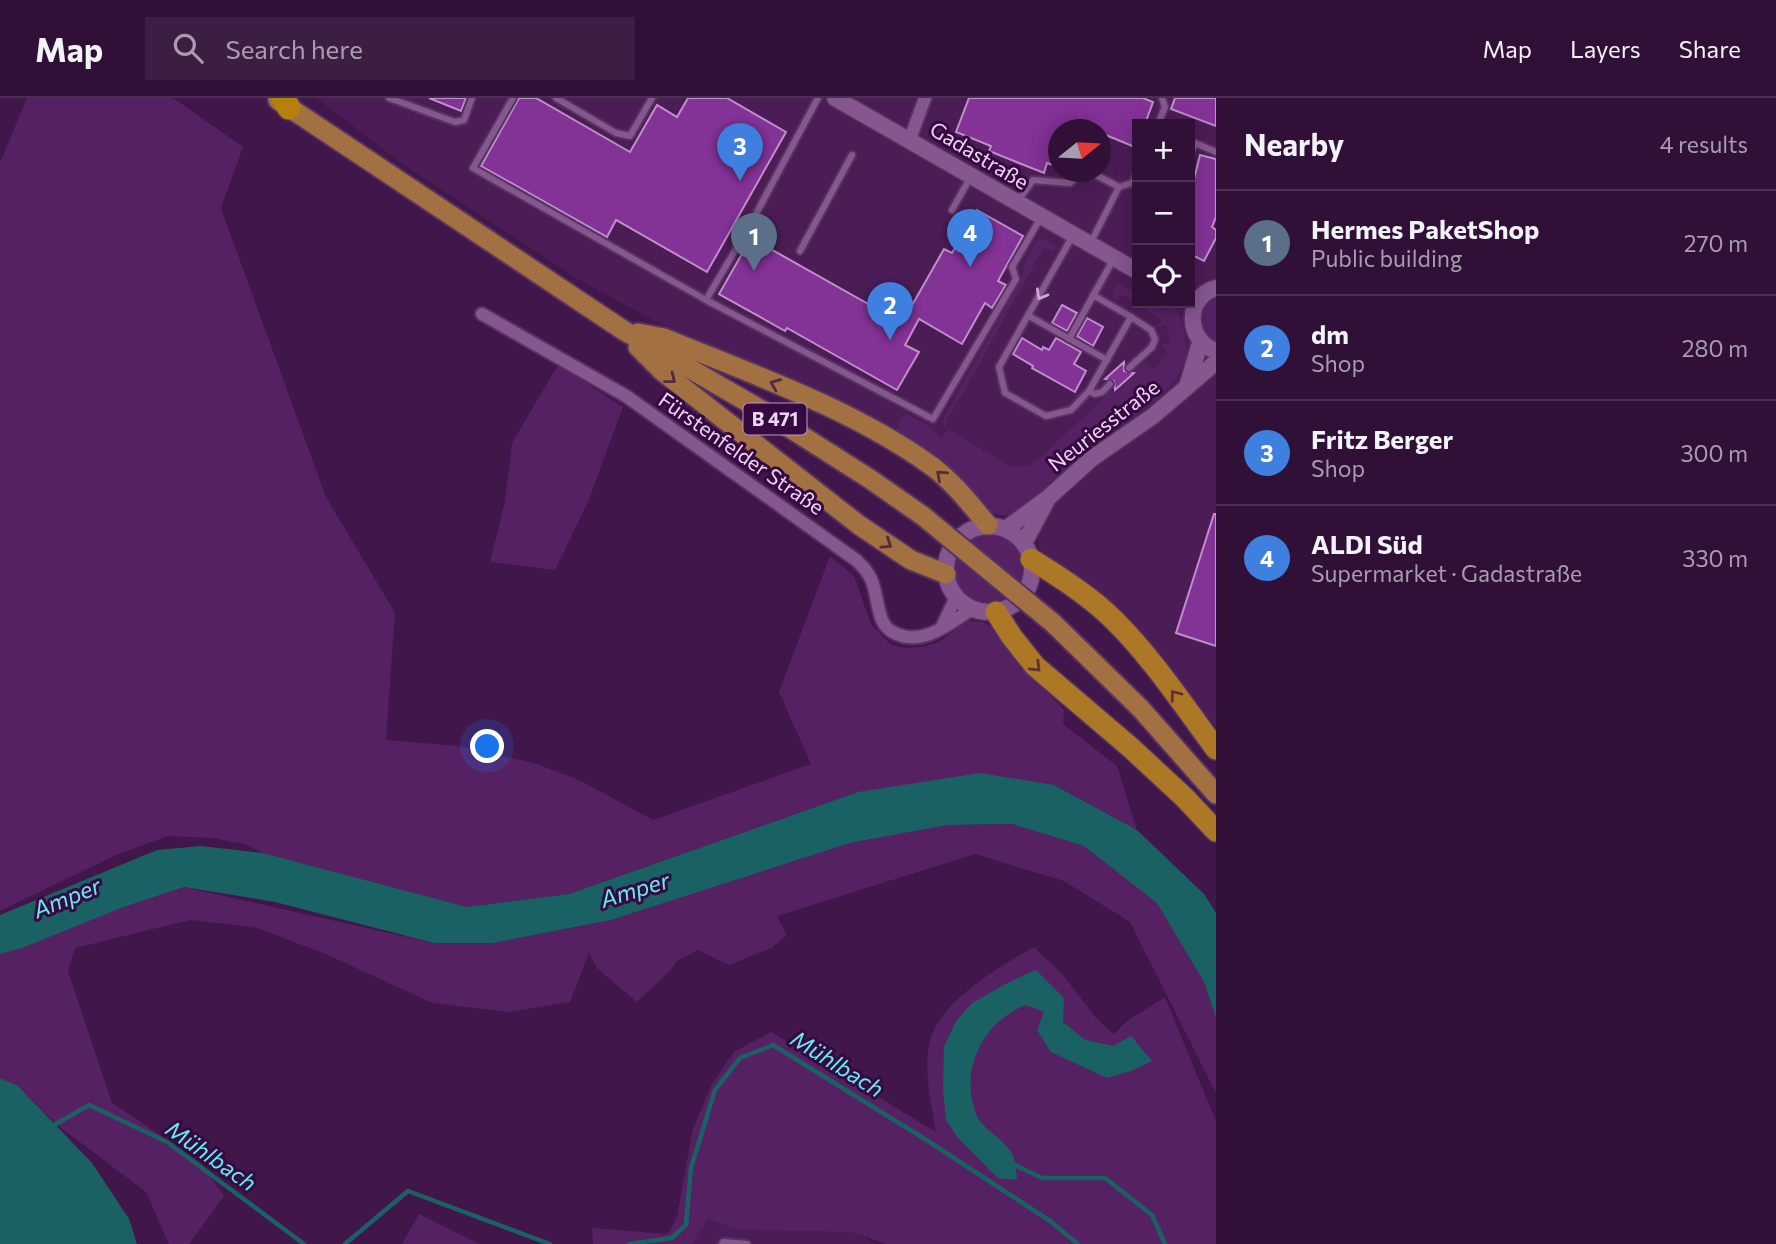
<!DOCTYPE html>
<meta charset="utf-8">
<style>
:root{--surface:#311038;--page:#3d1e43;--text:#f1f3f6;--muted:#a89dae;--line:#4c3053;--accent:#0b8043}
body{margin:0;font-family:Commissioner,sans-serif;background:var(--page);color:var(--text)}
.controls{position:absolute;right:21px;top:21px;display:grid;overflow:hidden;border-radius:0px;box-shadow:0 4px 18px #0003}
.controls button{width:63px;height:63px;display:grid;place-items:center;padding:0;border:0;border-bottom:2px solid var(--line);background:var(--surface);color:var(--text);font:35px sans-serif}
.compass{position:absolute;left:1048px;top:21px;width:63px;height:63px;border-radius:50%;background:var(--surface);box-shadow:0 4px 18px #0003;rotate:72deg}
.you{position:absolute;left:488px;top:649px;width:24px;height:24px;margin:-18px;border:5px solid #fff;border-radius:50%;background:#1a73e8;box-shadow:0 0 0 10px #1a73e833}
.badge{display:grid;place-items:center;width:46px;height:46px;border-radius:50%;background:var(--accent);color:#fff;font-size:23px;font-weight:700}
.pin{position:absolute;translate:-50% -58px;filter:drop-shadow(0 2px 4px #0008)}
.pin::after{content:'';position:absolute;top:37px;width:24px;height:21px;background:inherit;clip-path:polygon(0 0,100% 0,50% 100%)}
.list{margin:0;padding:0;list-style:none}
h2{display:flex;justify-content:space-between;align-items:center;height:91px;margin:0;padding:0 28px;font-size:30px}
h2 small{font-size:23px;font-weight:400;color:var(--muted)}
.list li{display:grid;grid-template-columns:46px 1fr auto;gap:21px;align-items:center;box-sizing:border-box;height:105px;padding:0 28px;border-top:2px solid var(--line)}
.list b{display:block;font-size:26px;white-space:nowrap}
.list p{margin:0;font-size:23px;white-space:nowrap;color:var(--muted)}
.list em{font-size:23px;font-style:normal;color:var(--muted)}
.icon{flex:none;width:38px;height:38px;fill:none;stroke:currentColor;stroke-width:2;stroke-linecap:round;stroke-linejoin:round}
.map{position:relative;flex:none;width:1216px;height:1146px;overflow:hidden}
header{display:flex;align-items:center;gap:42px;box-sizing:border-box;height:98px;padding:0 35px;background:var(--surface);border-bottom:2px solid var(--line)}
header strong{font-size:33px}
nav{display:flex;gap:38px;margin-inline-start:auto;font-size:24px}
.search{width:490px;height:63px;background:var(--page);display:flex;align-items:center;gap:18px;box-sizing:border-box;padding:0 24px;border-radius:0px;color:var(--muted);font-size:26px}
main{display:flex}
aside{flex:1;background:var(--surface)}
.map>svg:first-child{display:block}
.built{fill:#4c1c57;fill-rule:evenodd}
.green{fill:#562163}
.water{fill:#1a6164}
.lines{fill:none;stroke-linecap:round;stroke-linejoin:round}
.stream{stroke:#1a6164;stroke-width:4.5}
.building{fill:#833296;stroke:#c08fcc;stroke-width:2}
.service-casing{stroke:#57335f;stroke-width:10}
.minor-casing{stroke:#57335f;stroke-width:16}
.tertiary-casing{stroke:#57335f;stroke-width:19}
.primary-casing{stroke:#57335f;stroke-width:23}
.trunk-casing{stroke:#57335f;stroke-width:24}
.motorway-casing{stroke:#57335f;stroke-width:26}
.service{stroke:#855690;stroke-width:6}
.minor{stroke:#855690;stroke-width:12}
.tertiary{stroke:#855690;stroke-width:16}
.primary{stroke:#a27041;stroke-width:19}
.trunk{stroke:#ac7826;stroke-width:21}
.motorway{stroke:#b5810c;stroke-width:23}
.primary-bridge-casing{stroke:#57335f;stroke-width:23;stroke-linecap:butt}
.primary-bridge{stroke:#a27041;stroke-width:19}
.oneway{stroke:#caa9d2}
.oneway2{stroke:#562940}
.oneway3{stroke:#5f3037}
.labels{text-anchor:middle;stroke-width:6;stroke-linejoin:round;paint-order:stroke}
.shield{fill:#360a40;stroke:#b898bf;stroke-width:2}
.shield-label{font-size:19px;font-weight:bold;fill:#efd5f5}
.street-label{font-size:21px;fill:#efd5f5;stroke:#360a40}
.water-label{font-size:23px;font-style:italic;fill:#62ecf2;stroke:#360a40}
</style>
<header>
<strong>Map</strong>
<div class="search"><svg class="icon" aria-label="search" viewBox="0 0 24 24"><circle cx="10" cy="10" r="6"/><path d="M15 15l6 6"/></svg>Search here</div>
<nav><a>Map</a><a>Layers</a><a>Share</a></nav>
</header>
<main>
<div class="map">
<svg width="1216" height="1146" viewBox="0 0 1216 1146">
<rect width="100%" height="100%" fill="#41164b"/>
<g class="built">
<path d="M 316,0 L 1216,0 L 1216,640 L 1045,463 L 1039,449 L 1037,434 L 890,335 L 809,289 L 657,224 L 578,181 L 403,66 ZM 1137,26 L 1190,26 L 1190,205 L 1137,205 ZM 1058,32 L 1100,32 L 1100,74 L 1058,74 Z"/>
<path d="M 708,1121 L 738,1132 L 856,1134 L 876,1146 L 691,1146 Z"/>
</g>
<g class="green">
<path d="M 27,0 L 173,0 L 243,49 L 221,110 L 326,399 L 395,515 L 386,642 L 458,648 L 534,665 L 579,682 L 653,722 L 811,666 L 779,594 L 830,458 L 854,478 L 871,526 L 891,547 L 906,550 L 923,549 L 939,544 L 967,523 L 983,524 L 994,530 L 1021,566 L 1064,612 L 1063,626 L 1117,668 L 1137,732 L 1054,687 L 858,694 L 569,796 L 467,809 L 263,755 L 245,746 L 212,740 L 168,738 L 116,757 L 0,813 L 0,65 Z"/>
<path d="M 1039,140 L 1055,148 L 1054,154 L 1044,149 L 965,292 L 946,322 L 946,330 L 1011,369 L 1029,368 L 1040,360 L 1111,293 L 1116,295 L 1136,276 L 1134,273 L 1144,264 L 1153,272 L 1168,254 L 1161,247 L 1171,244 L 1165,227 L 1156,230 L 1161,222 L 1122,196 L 1116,204 L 1112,197 L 1116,186 L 1119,185 L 1137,196 L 1137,205 L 1151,205 L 1164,213 L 1174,209 L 1182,222 L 1187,253 L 1186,262 L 1179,275 L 1169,289 L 1156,302 L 1085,354 L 1017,414 C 1006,420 998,417 987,413 L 892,338 L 905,315 L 931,330 L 941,340 L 947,334 L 942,323 L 1022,179 L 1025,164 Z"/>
<path d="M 1216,199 L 1216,245 C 1196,234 1195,209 1216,199 Z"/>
<path d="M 558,267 L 623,309 L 588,404 L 555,472 L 490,464 L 505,403 L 512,345 Z"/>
<circle cx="989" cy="471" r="34"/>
<path d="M 1012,726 L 1084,748 L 1158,805 L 1204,884 L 1216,920 L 1216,995 L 1130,824 L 1064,783 L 975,756 L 777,818 L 787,837 L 771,850 L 729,867 L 698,852 L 677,863 L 670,873 L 637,904 L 597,870 L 589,855 L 570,904 L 508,914 L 432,905 L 326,856 L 254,829 L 190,822 L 75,850 L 68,873 L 112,1005 L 201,1065 L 224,1098 L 189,1146 L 169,1146 L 146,1094 L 56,1026 L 18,988 L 0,980 L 0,856 L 118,811 L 184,789 L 434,845 L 493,845 L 611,822 L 846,746 L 944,727 Z"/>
<path d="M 1034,849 L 1063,877 L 1096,920 L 1114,936 L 1127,923 L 1165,899 L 1216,1023 L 1216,1146 L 887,1146 L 852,1134 L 738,1132 L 708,1121 L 691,1146 L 593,1146 L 592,1130 L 668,1136 L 677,1119 L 693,1031 L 712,986 L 734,954 L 771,934 L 936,1034 C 931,1005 924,976 929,947 C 937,904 999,869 1034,849 Z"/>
<path d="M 419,1116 L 479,1146 L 402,1146 Z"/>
</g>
<g class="water">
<path d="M 980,675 L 1054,687 L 1137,732 L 1204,796 L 1216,815 L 1216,920 L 1204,884 L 1157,805 L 1084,748 L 1012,726 L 947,727 L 850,745 L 611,822 L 493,845 L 434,845 L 275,804 L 184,789 L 121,810 L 22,850 L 0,856 L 0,817 L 157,752 L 201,748 L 263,755 L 467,809 L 569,796 L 858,694 Z"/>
<path d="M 1036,872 L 1064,900 L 1063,924 L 1085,942 L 1113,948 L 1131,938 L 1152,963 L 1131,973 L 1107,980 L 1051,954 L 1037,932 L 1044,914 L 1026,907 C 983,923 959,972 976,1016 C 982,1032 1004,1040 1012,1056 C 1016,1063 1016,1074 1017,1082 L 998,1080 L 958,1040 L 946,1022 L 943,991 L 944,949 L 956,923 L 972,905 L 1013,882 Z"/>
<path d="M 0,980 L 18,988 L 92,1065 L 129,1121 L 137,1146 L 0,1146 Z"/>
</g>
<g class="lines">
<g class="stream">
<path d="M 56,1026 L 89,1007 L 167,1044 L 304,1146"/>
<path d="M 1011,1065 L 1042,1080 L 1105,1080 L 1152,1117 L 1165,1146"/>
<path d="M 345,1146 L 408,1093 L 550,1146"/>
<path d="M 629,1146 L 672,1140 L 686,1127 L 691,1070 L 715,992 L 740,960 L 773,947 L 928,1043 L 1050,1123 L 1078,1146"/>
</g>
</g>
<g class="building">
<path d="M 429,0 L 466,0 L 461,13 Z"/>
<path d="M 519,0 L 536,0 L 630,54 L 657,7 L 677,19 L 688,0 L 727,0 L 786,34 L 707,174 L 616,122 L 607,139 L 481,68 Z"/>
<path d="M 969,0 L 1143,0 L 1153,4 L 1145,26 L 1137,26 L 1137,50 L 1101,35 L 1101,32 L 1091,32 L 1075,25 L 1073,32 L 1059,32 L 1059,69 L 1047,65 L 1044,75 L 989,53 L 991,48 L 956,34 Z"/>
<path d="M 1175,0 L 1216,0 L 1216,28 L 1171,11 Z"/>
<path d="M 1200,57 L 1216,61 L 1216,119 L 1212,129 L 1216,132 L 1216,140 L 1204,163 L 1190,156 L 1190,80 L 1194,81 Z"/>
<path d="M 977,112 L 1023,138 L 998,183 L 1006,187 L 992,210 L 985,205 L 962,246 L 919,221 L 905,247 L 919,254 L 897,292 L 787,230 L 785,233 L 719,196 L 751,140 L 902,225 L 944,151 L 952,155 Z"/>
<path d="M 1062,207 L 1077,215 L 1067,233 L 1052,225 Z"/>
<path d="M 1087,220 L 1103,229 L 1093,248 L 1077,238 Z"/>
<path d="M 1022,240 L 1042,252 L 1043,249 L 1049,252 L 1056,240 L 1081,254 L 1074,266 L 1086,273 L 1075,294 L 1032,270 L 1033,268 L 1013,256 Z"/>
<path d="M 1124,264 L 1124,273 L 1134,275 L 1115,292 L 1114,283 L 1105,281 Z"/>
<path d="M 1214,416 L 1216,416 L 1216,548 L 1176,535 Z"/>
</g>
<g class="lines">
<g class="service-casing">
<g id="service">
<path d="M 389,0 L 455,24 L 464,22 L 472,0"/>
<path d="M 513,0 L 473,70 L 706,202"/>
<path d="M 556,0 L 616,35 L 630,38 L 652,0"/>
<path d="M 1158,26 L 1165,9 L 1162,0"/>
<path d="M 1190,57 L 1195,45 L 1216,54"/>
<path d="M 1090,74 L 1119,89 L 1090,146"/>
<path d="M 1119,89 L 1132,85 L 1137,75"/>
<path d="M 1018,103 L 1033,82 L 1070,85 L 1082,74"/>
<path d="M 952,112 L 970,80"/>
<path d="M 750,127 L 706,202 L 933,321 L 1016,181 L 1012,169 L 1040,121"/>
<path d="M 755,130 L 750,127 L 818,0"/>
<path d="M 1072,139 L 999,269 L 1005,295 L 1046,318 L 1071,312 L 1089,293 L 1131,219 L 1093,197"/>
<path d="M 800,153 L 852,57"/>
<path d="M 1029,218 L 1107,262"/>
<path d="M 1069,241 L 1113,162"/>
<path d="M 1129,270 L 1152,249 L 1155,241 L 1151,232 L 1131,219"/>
<path d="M 1089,293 L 1095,296 L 1102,294 L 1110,286"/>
<path d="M 722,1146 L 723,1144 L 747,1146"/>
</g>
</g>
<g class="minor-casing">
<g id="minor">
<path d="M 910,41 L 925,0"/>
<path d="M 482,216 L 626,298 L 856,462 C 877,481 873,491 880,516 C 882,525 888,533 897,536 C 924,548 950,525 972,511"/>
<path d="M 942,529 L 956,499"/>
</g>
</g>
<g class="tertiary-casing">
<g id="tertiary">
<path d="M 835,0 L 1137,173"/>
<path d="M 1216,190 C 1184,199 1186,243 1216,253"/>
<path d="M 1187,289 L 1200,245"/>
<circle cx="989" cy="471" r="43"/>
<path d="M 1006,431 L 1049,399 L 1091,361 L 1153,318 L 1216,264"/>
<path d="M 1024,445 L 1046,404"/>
</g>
</g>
<g class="primary-casing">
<g id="primary">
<path d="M 278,2 L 623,232 L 763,313 L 870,381 L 923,418"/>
<path d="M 638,235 L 664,240 C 754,277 853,311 933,369 C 954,385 971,407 988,427"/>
<path d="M 638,249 L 662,273 L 859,427 L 911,462 L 946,476"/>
<path d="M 1053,525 L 1141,611 L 1216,696"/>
</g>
</g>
<g class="trunk-casing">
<g id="trunk">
<path d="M 1031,461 C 1061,480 1090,498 1115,523 C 1153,561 1184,608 1216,651"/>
<path d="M 996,514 L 1012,539 L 1035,568 L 1130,649 L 1185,700 L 1216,733"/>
</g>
</g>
<g class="motorway-casing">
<path id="motorway" d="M 283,0 L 289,10"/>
</g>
<use href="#service" class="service"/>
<use href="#minor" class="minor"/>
<use href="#tertiary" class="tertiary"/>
<use href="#primary" class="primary"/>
<use href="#trunk" class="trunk"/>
<use href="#motorway" class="motorway"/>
<g class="primary-bridge-casing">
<path id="primary-bridge" d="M 923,418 L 1053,525"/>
</g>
<use href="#primary-bridge" class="primary-bridge"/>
</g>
<defs><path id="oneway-chevron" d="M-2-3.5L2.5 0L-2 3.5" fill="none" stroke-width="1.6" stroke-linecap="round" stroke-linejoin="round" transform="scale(1.75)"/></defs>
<use class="oneway" href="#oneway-chevron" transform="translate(1041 197) rotate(119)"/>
<g class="oneway2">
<use href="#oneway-chevron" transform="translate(671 281) rotate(38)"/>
<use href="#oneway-chevron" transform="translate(775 286) rotate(-158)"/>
<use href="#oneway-chevron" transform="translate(941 377) rotate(-138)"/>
<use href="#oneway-chevron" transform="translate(887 446) rotate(34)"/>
</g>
<g class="oneway3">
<use href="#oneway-chevron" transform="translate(1036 569) rotate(45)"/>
<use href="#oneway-chevron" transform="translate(1175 597) rotate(-127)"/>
</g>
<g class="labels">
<rect class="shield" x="743.5" y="305.5" width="63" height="31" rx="5"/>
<g class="shield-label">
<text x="775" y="328">B 471</text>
</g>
<g class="street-label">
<text transform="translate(979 58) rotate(31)" y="7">Gadastraße</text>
<text transform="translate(1104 328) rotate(-38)" y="7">Neuriesstraße</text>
<text transform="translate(741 356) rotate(35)" y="7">Fürstenfelder Straße</text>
</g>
<g class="water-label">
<text transform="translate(635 792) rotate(-17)" y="8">Amper</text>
<text transform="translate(67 800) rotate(-22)" y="8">Amper</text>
<text transform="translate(837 966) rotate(32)" y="8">Mühlbach</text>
<text transform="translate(211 1058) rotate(35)" y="8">Mühlbach</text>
</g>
</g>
</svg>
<div class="controls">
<button>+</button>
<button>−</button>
<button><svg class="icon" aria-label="locate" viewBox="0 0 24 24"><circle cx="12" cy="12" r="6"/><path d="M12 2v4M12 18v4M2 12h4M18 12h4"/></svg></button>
</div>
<svg class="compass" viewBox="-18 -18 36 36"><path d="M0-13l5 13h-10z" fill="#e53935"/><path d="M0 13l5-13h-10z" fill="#a89dae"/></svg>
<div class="you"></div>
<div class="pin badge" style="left:754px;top:173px;background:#5c6f8a">1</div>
<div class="pin badge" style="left:890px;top:242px;background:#3f7fe0">2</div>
<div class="pin badge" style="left:740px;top:83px;background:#3f7fe0">3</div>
<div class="pin badge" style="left:970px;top:169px;background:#3f7fe0">4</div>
</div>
<aside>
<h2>Nearby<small>4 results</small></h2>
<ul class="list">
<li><span class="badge" style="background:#5c6f8a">1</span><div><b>Hermes PaketShop</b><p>Public building</p></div><em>270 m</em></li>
<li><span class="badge" style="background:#3f7fe0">2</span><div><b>dm</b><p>Shop</p></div><em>280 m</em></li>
<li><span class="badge" style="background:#3f7fe0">3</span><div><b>Fritz Berger</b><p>Shop</p></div><em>300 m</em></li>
<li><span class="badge" style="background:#3f7fe0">4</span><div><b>ALDI Süd</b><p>Supermarket · Gadastraße</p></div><em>330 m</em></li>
</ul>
</aside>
</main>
